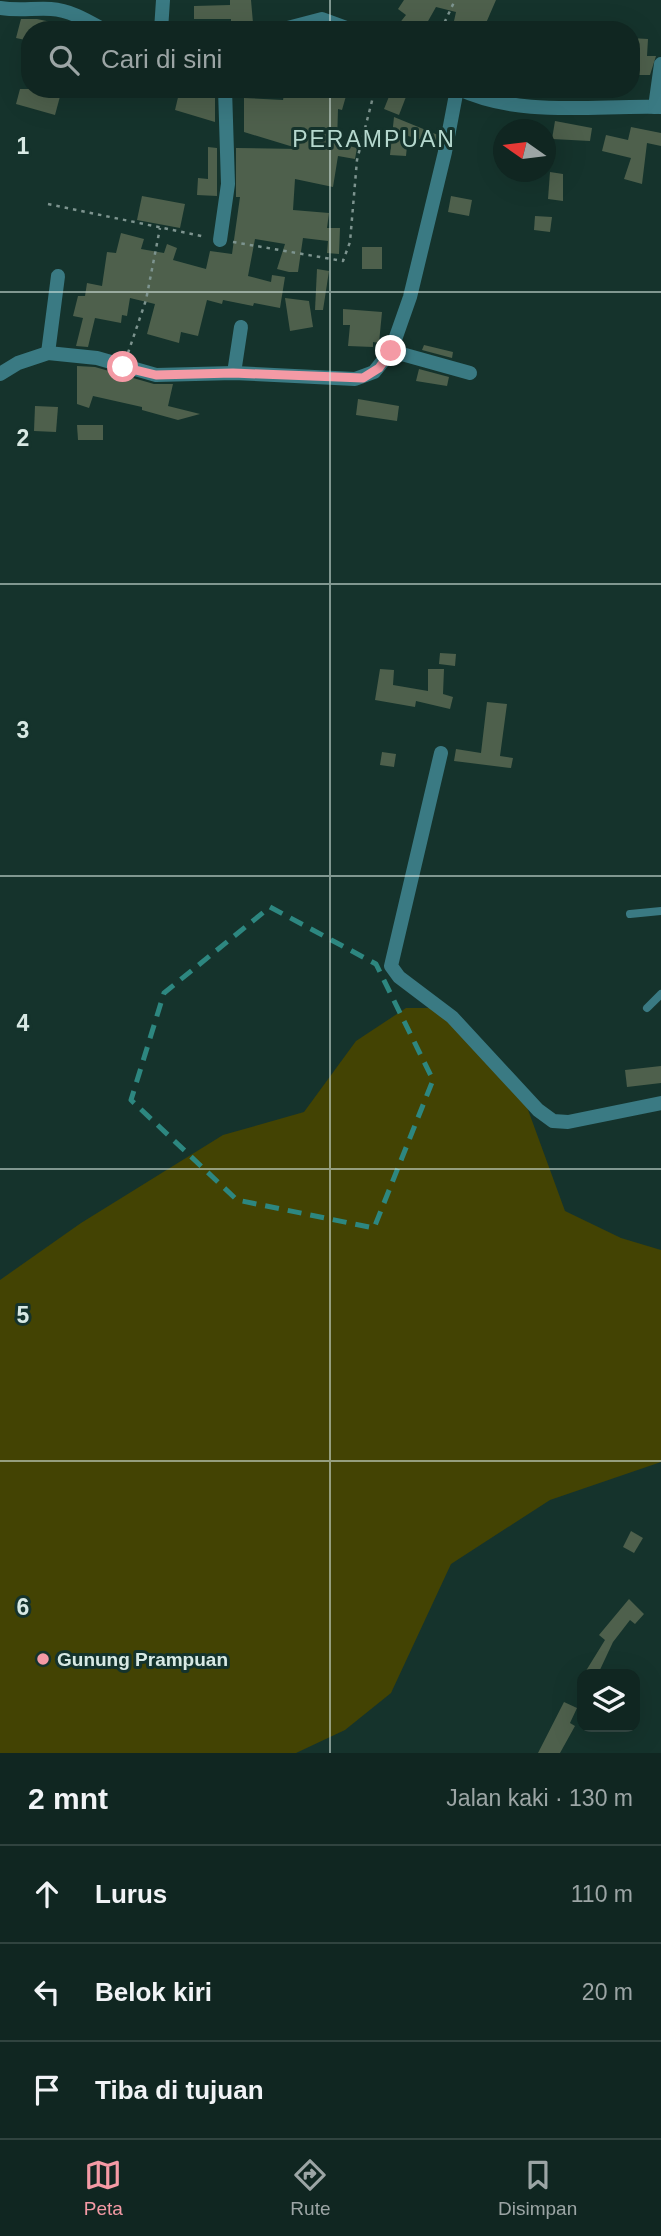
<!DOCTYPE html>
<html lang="id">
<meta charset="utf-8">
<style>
:root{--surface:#102621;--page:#1e322e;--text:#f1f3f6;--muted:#9ca5a5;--line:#30433f;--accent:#f49aa5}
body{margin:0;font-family:Arial,sans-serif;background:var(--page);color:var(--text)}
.controls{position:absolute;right:21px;bottom:21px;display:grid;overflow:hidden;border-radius:14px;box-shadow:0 7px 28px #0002}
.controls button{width:63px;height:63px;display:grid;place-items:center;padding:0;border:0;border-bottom:2px solid var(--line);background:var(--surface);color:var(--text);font:35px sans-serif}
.compass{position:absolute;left:493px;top:119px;width:63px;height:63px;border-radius:50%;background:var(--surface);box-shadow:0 7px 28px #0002;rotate:284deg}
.stop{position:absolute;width:21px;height:21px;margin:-16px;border:5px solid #f49aa5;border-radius:50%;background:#fff}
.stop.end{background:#f49aa5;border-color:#fff;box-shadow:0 2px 7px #0008}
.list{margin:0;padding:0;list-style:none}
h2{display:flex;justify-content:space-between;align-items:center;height:91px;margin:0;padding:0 28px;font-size:30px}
h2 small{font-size:23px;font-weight:400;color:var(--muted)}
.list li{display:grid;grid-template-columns:46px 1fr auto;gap:21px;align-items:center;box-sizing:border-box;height:98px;padding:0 28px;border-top:2px solid var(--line)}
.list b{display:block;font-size:26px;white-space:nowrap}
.list em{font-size:23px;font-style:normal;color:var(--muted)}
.icon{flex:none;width:38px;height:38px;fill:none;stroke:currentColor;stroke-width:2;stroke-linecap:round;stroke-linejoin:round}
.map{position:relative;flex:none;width:661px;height:1753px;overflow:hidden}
.search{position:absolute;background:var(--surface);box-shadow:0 7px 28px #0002;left:21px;right:21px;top:21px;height:77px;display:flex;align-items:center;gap:18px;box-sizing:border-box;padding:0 24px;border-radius:28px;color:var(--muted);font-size:26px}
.sheet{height:385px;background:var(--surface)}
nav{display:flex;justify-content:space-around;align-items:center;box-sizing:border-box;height:98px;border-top:2px solid var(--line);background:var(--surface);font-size:19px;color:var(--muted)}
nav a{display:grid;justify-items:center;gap:4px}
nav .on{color:var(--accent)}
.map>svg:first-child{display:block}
.green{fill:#434303}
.building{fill:#4e604c}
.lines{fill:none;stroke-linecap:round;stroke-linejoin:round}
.path{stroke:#7d948f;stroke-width:2.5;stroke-dasharray:3.5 5;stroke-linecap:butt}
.lane{stroke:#3a7a83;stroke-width:8}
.street{stroke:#3a7a83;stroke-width:14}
.route{stroke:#f49aa5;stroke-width:9}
.marked{fill:none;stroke:#2d8780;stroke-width:5;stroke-dasharray:14 9;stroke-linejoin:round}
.grid{fill:none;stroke:#d8e9e4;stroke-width:2;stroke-opacity:0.55}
.poi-dot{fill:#f49aa5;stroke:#15332c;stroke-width:2.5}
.labels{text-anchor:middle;stroke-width:6;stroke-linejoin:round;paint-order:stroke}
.poi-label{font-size:19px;font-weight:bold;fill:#d8e9e4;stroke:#15332c;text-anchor:start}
.quarter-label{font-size:23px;letter-spacing:2px;fill:#b5d8ce;stroke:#15332c}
.grid-label{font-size:23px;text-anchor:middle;font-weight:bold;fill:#d8e9e4;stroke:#15332c;stroke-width:6;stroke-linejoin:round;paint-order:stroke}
</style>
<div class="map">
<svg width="661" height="1753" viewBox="0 0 661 1753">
<rect width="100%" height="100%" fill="#15332c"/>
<path class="green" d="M 406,1008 L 439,1008 L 527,1107 L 565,1211 L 621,1238 L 661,1250 L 661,1462 L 550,1500 L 451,1564 L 391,1693 L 345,1730 L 296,1753 L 0,1753 L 0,1280 L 81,1223 L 223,1135 L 304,1112 L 356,1041 Z"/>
<g class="building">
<path d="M 230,0 L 251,0 L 253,23 L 231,24 L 231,19 L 194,19 L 194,6 L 230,5 Z"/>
<path d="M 404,0 L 496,0 L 483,30 L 452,30 L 456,12 L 436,7 L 423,30 L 394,30 L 406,15 L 398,9 Z"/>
<path d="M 21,19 L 37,19 L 65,25 L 64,30 L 30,30 L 30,41 L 16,38 Z"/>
<path d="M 631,38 L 648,39 L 647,56 L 656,56 L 650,75 L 631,75 Z"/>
<path d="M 20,89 L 62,89 L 55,115 L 16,104 Z"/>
<path d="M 180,89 L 215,89 L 215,122 L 175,110 Z"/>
<path d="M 285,89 L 348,89 L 342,110 L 338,109 L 337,143 L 357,148 L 355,159 L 338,156 L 333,187 L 295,179 L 293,210 L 329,213 L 327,228 L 340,228 L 339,254 L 327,253 L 328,241 L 303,238 L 298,272 L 289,272 L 277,269 L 285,244 L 255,239 L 248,276 L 271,282 L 272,275 L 285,277 L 280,308 L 254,303 L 253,306 L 223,300 L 222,304 L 207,300 L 198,336 L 181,332 L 179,343 L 147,334 L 155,304 L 130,298 L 127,316 L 122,315 L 121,323 L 95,318 L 88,347 L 76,346 L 83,318 L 73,316 L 78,296 L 85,296 L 87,283 L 102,286 L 107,252 L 116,253 L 121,233 L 144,239 L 141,249 L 164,253 L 167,244 L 177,248 L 173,260 L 206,269 L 210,251 L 232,254 L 240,197 L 236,197 L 236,148 L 300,149 L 244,132 L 244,98 L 283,100 Z"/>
<path d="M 392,89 L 409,89 L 399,115 L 384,109 Z"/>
<path d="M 394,117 L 438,135 L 437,144 L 408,136 L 406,156 L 390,155 Z"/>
<path d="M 555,121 L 592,128 L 590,141 L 552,139 Z"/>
<path d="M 631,127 L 661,133 L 661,146 L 647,143 L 642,184 L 624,179 L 631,158 L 602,151 L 606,135 L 628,140 Z"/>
<path d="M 208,147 L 217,148 L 217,196 L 197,195 L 198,178 L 208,179 Z"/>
<path d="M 550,172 L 563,174 L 563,201 L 548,199 Z"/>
<path d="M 142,196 L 185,204 L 180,228 L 137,220 Z"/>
<path d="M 451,196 L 472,200 L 469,216 L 448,212 Z"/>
<path d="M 535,216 L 552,217 L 550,232 L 534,230 Z"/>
<rect x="362" y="247" width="20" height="22"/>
<path d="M 317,269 L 329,271 L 323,310 L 315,310 Z"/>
<path d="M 285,298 L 309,301 L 313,327 L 290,331 Z"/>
<path d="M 343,309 L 382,312 L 379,343 L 373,342 L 373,347 L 348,346 L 350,325 L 343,325 Z"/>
<path d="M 424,345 L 453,352 L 452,358 L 422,350 Z"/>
<path d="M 77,366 L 95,367 L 154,384 L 173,384 L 168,406 L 200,414 L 178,420 L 142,410 L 142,407 L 93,396 L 89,408 L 77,404 Z"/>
<path d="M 419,369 L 449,377 L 447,386 L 416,381 Z"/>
<path d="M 358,399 L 399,406 L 397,421 L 356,415 Z"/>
<path d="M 35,406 L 58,407 L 56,432 L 34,431 Z"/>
<path d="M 77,425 L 103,425 L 103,440 L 78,440 Z"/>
<path d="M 440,653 L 456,654 L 455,666 L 439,664 Z"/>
<path d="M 380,669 L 394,670 L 393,685 L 428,691 L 428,669 L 444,669 L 443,694 L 453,697 L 450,709 L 416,701 L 415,707 L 375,700 Z"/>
<path d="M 487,702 L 507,704 L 500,756 L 513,758 L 511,768 L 454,761 L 456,749 L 481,753 Z"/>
<path d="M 382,752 L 396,754 L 394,767 L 380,765 Z"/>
<path d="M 661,1066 L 661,1083 L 627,1087 L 625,1070 Z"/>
<path d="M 631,1531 L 643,1538 L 634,1553 L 623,1547 Z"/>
<path d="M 629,1599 L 644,1614 L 635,1624 L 630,1620 L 613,1642 L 598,1674 L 584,1674 L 605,1640 L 599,1635 Z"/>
<path d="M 564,1702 L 577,1708 L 570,1723 L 575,1726 L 560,1753 L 538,1753 Z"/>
</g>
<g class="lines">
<g class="path">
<path d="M 441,30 L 455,0"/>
<path d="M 48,204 L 206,237"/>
<path d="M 233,242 L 343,261 L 350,242 L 357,160 L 375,89"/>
<path d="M 128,353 L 146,300 L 160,228"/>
</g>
<g class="lane">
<path d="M 630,914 L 661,911"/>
<path d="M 647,1008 L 661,994"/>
</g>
<g class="street">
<path d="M 0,8 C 18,11 34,8 51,9 C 70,10 88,21 104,30"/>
<path d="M 161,30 L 163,0"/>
<path d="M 280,30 L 322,19 L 352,30"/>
<path d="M 459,89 C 520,118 595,105 661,107"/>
<path d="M 655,107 L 661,64"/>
<path d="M 220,240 L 228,184 L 225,89"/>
<path d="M 391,351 L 470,373"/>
<path d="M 48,353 L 58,276"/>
<path d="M 234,373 L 241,327"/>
<path d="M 0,374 L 18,363 L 48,353 L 97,358 L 156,375 L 234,373 L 355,379 L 374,372 L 391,351 L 410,297 L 445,152 L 457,89"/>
<path d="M 441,753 L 391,966 L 399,977 L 452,1017 L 538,1110 L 553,1121 L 568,1122 L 661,1103"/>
</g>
</g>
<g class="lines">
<path class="route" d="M 123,367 L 156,375 L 233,373 L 363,378 L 379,368 L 391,351"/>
</g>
<path class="marked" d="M 270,907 L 376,964 L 433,1080 L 374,1228 L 237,1200 L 131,1100 L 164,993 Z"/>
<path class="grid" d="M 330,0 L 330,30M 330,89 L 330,1753M 0,292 L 661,292M 0,584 L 661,584M 0,876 L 661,876M 0,1169 L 661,1169M 0,1461 L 661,1461"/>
<circle class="poi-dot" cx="43" cy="1659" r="7"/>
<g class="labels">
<g class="poi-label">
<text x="57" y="1666">Gunung Prampuan</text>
</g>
<g class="quarter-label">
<text x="374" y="147">PERAMPUAN</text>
</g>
</g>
<g class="grid-label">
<text x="23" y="154">1</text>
<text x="23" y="446">2</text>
<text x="23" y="738">3</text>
<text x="23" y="1031">4</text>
<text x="23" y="1323">5</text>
<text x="23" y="1615">6</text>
</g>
</svg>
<div class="controls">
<button><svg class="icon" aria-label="layers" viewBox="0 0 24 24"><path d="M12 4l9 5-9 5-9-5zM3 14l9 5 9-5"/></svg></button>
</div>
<svg class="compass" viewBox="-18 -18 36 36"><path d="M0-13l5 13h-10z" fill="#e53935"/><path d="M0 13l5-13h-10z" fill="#9ca5a5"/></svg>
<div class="stop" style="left:123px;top:367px"></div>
<div class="stop end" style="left:391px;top:351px"></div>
<div class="search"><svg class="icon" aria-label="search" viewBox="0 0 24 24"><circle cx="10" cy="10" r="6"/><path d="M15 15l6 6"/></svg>Cari di sini</div>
</div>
<section class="sheet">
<h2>2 mnt<small>Jalan kaki · 130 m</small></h2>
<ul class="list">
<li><svg class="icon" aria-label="ahead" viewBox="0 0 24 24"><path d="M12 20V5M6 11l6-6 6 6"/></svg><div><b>Lurus</b></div><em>110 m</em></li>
<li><svg class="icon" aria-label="left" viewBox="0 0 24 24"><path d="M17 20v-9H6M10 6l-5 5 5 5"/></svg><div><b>Belok kiri</b></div><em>20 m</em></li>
<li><svg class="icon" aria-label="arrive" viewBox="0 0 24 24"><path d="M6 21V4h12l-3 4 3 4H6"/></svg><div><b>Tiba di tujuan</b></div></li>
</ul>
</section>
<nav>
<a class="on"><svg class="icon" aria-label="map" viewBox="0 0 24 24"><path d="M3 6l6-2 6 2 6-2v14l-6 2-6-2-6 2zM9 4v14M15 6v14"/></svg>Peta</a>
<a><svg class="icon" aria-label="directions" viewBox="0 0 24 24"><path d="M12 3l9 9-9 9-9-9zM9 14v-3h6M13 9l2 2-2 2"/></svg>Rute</a>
<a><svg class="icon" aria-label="saved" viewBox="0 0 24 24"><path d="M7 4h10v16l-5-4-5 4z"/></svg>Disimpan</a>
</nav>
